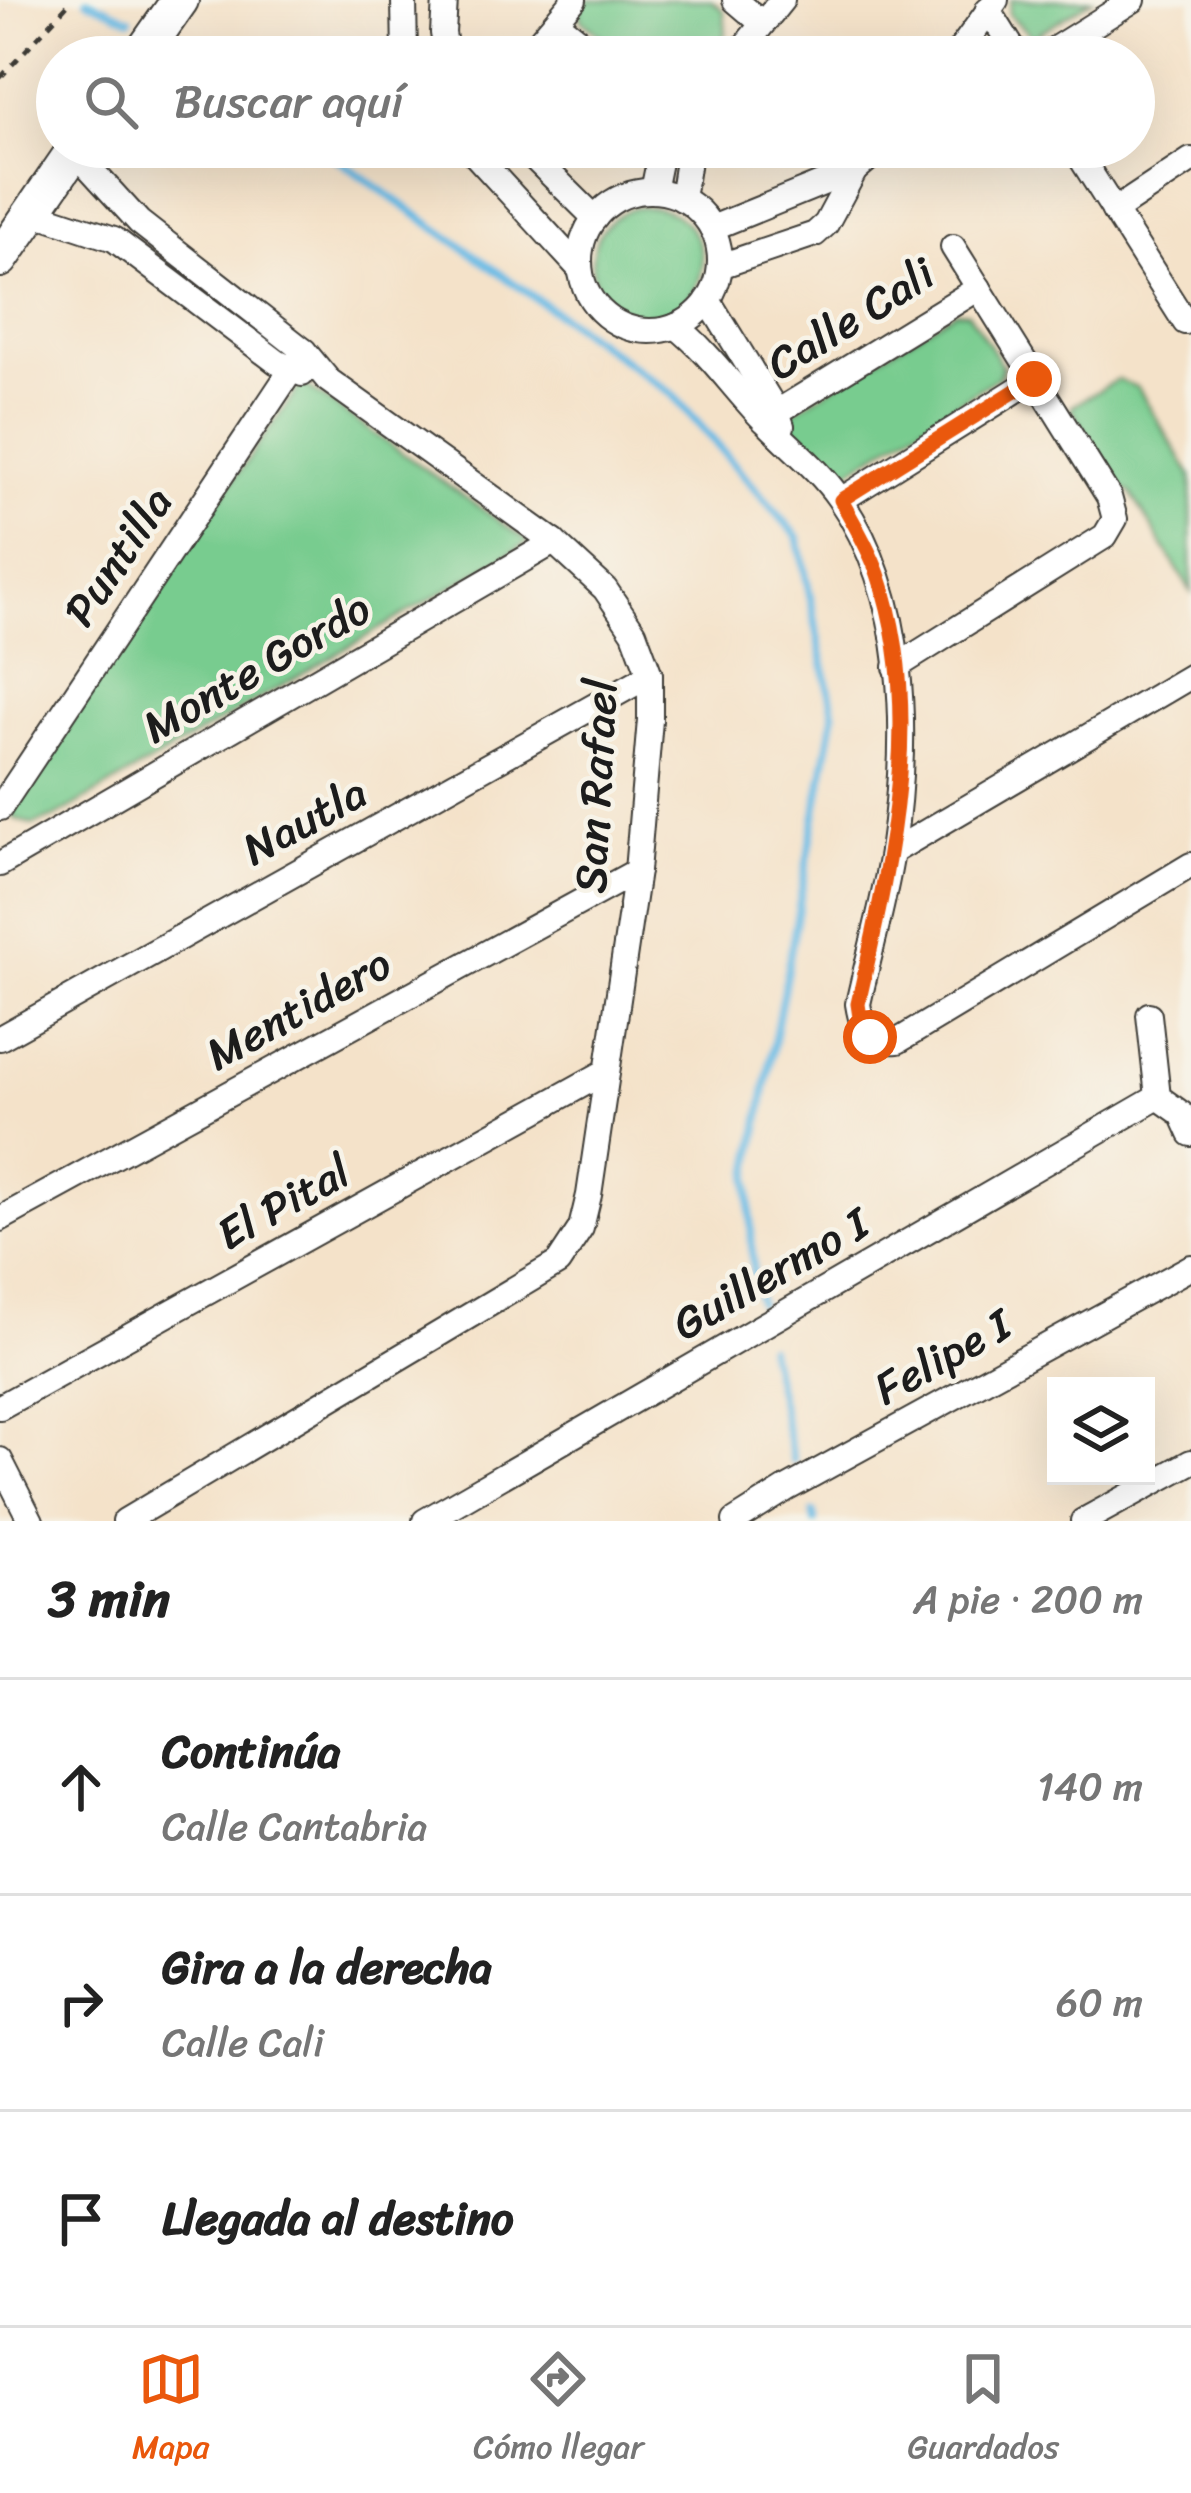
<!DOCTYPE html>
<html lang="es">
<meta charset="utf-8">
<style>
:root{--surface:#fff;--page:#f6f6f6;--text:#222;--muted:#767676;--line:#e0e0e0;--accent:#ea580c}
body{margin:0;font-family:Sriracha,sans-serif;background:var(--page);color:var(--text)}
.controls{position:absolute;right:36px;bottom:36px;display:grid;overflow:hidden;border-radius:0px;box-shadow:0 12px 48px #0002}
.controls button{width:108px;height:108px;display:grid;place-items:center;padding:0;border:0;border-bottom:3px solid var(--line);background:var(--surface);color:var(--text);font:60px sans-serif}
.stop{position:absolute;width:36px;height:36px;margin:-27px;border:9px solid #ea580c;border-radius:50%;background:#fff}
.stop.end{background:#ea580c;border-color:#fff;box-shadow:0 3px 12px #0008}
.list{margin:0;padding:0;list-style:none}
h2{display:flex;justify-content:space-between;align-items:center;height:156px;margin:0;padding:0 48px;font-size:51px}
h2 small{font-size:39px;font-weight:400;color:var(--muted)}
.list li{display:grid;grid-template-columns:78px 1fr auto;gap:36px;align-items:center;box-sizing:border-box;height:216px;padding:0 48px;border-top:3px solid var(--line)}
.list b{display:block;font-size:45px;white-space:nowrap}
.list p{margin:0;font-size:39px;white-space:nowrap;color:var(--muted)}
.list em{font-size:39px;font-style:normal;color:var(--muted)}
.icon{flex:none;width:66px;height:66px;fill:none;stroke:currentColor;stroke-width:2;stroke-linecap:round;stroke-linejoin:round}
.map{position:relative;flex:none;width:1191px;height:1521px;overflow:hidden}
.search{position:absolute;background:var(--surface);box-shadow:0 12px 48px #0002;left:36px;right:36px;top:36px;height:132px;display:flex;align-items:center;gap:30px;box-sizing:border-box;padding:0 42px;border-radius:66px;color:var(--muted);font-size:45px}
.sheet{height:804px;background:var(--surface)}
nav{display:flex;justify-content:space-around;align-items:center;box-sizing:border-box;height:168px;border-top:3px solid var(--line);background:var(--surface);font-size:33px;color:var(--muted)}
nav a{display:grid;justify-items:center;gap:6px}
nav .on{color:var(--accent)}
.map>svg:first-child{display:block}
.green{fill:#78cc8f;stroke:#4a7456;stroke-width:3}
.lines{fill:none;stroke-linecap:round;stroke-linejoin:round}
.stream{stroke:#6abbe5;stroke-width:8}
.minor-casing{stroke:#3c3a36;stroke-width:28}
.secondary-casing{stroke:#3c3a36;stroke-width:40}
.path{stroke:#3c3a36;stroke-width:4.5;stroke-dasharray:9 9;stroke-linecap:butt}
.minor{stroke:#fff;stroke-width:24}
.secondary{stroke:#fff;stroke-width:36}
.route{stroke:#ea580c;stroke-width:15}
.labels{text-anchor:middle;stroke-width:9;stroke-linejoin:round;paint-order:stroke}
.street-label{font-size:45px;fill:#1c1c1c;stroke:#f7f3e8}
</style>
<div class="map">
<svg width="1191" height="1521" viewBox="0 0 1191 1521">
<rect width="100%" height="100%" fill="#f7f3e8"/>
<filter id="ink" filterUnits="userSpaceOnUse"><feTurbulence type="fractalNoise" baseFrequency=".00833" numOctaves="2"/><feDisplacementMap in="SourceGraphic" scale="24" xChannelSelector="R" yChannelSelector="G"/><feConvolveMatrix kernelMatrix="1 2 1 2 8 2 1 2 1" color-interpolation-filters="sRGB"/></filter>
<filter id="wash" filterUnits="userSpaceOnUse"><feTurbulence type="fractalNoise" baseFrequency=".004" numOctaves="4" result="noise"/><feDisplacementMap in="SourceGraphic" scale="48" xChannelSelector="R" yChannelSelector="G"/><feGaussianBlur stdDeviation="2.7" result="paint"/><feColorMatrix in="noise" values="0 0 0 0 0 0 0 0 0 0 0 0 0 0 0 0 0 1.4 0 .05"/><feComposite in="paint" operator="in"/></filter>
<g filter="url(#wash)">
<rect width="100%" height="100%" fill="#f4e2c9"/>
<g class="green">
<path d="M 588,0 L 711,0 L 724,11 L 726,33 L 708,57 L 625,57 L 582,20 L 579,11 Z"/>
<path d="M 1011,0 L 1092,0 L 1032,37 L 1009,14 Z"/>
<circle cx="647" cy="262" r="55"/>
<path d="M 956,311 L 968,312 L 1003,367 L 1000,376 L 845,473 L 831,471 L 788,422 L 791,413 Z"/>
<path d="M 1118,379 L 1138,388 L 1191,475 L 1191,592 L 1131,493 L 1115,483 L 1071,407 Z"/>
<path d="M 302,383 L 529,542 L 56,817 L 33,825 L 14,818 L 7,800 Z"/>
</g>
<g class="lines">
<g class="stream">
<path d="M 87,0 L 130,19"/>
<path d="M 320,147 L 672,394 L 798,537 L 834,714 L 749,1178 L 753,1273 L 759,1303"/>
<path d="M 768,1347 L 793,1460"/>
<path d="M 814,1513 L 815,1521"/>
</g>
</g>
</g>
<g filter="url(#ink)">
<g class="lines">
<g class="minor-casing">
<g id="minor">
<path d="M 404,0 L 405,57"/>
<path d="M 445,0 L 443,33 L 447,57"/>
<path d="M 735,0 L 762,23"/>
<path d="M 988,9 L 1018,57"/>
<path d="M 556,22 L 600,57"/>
<path d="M 535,46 L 574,0"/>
<path d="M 736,57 L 782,0"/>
<path d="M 955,57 L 996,0"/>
<path d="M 1042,57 L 1133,0"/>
<path d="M 468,147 L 580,269"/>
<path d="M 523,147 L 595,218"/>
<path d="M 1074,147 L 1185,322"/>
<path d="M 74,151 L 139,222 L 304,351 L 328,380 L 554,542 L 605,589 L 634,632 L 650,675 L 650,720 L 637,871 L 589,1195 L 581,1228 L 558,1263 L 125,1521"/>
<path d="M 653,191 L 662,147"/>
<circle cx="650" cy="261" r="70"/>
<path d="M 682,199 L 690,147"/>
<path d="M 1114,211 L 1191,160"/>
<path d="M 32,212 L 114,239 L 277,362 L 302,374"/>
<path d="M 712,228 L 855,170 L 882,147"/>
<path d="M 720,266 L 815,234 L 826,224 L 855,170"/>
<path d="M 708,300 L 777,412 L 782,426"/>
<path d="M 676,326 C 710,353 733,388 763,419 C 789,446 818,468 839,498 C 908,597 909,737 892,852 C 884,903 869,954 858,1004 C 862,1030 869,1043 898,1041 L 1191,865"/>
<path d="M 764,420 L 979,288"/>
<path d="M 841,500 L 1034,379"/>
<path d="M 896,667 L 1105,536 L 1115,519 L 1109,497 L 953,247"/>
<path d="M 0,808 L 304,351"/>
<path d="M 892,852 L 1191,676"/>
<path d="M 0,864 L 554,542"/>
<path d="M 1149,1015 L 1158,1097 L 1182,1114 L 1191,1134"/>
<path d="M 0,1038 L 650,675"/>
<path d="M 0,1219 L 637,871"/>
<path d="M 0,1407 L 607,1071"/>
<path d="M 0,1460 L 31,1521"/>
<path d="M 425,1521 L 1158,1097"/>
<path d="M 735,1521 L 786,1489 L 1191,1267"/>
<path d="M 1083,1521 L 1191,1462"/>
</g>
</g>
<g class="secondary-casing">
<g id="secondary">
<path d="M 140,57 L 180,0"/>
<path d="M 0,259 L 77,147"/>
</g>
</g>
<path class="path" d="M 0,78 L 72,0"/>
<use href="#minor" class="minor"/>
<use href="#secondary" class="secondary"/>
</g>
</g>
<g class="lines" filter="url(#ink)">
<path class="route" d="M 870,1037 L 861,1024 L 858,1004 C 889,866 926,714 878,574 C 869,548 854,524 841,500 L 1034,379"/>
</g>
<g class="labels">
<g class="street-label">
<text transform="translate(850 318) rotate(-32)" y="16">Calle Cali</text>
<text transform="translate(117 556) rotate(-56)" y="16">Puntilla</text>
<text transform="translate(256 667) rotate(-30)" y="16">Monte Gordo</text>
<text transform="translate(595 786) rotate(-87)" y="16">San Rafael</text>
<text transform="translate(304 820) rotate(-29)" y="16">Nautla</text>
<text transform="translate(298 1008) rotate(-29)" y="16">Mentidero</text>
<text transform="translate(283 1202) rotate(-29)" y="16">El Pital</text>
<text transform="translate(770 1273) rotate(-30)" y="16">Guillermo I</text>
<text transform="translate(942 1356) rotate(-29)" y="16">Felipe I</text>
</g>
</g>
</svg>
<div class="controls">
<button><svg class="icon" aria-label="layers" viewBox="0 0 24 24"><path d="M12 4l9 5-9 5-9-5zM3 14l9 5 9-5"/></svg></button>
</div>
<div class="stop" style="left:870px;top:1037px"></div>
<div class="stop end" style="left:1034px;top:379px"></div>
<div class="search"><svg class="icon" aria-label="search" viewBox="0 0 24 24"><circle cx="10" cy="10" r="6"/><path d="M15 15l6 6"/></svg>Buscar aquí</div>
</div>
<section class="sheet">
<h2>3 min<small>A pie · 200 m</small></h2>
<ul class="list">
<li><svg class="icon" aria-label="ahead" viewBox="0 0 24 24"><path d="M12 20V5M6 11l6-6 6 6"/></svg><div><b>Continúa</b><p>Calle Cantabria</p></div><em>140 m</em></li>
<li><svg class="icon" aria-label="right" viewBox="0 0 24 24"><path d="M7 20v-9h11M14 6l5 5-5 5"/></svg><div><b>Gira a la derecha</b><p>Calle Cali</p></div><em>60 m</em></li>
<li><svg class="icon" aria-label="arrive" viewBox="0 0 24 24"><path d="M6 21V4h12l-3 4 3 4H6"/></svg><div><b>Llegada al destino</b></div></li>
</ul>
</section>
<nav>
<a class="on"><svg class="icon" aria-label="map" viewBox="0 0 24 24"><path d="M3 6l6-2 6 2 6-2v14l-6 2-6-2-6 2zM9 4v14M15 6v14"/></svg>Mapa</a>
<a><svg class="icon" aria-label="directions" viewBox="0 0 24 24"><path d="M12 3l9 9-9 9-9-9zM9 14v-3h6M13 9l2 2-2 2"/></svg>Cómo llegar</a>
<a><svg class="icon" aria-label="saved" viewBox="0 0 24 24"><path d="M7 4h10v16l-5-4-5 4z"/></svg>Guardados</a>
</nav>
